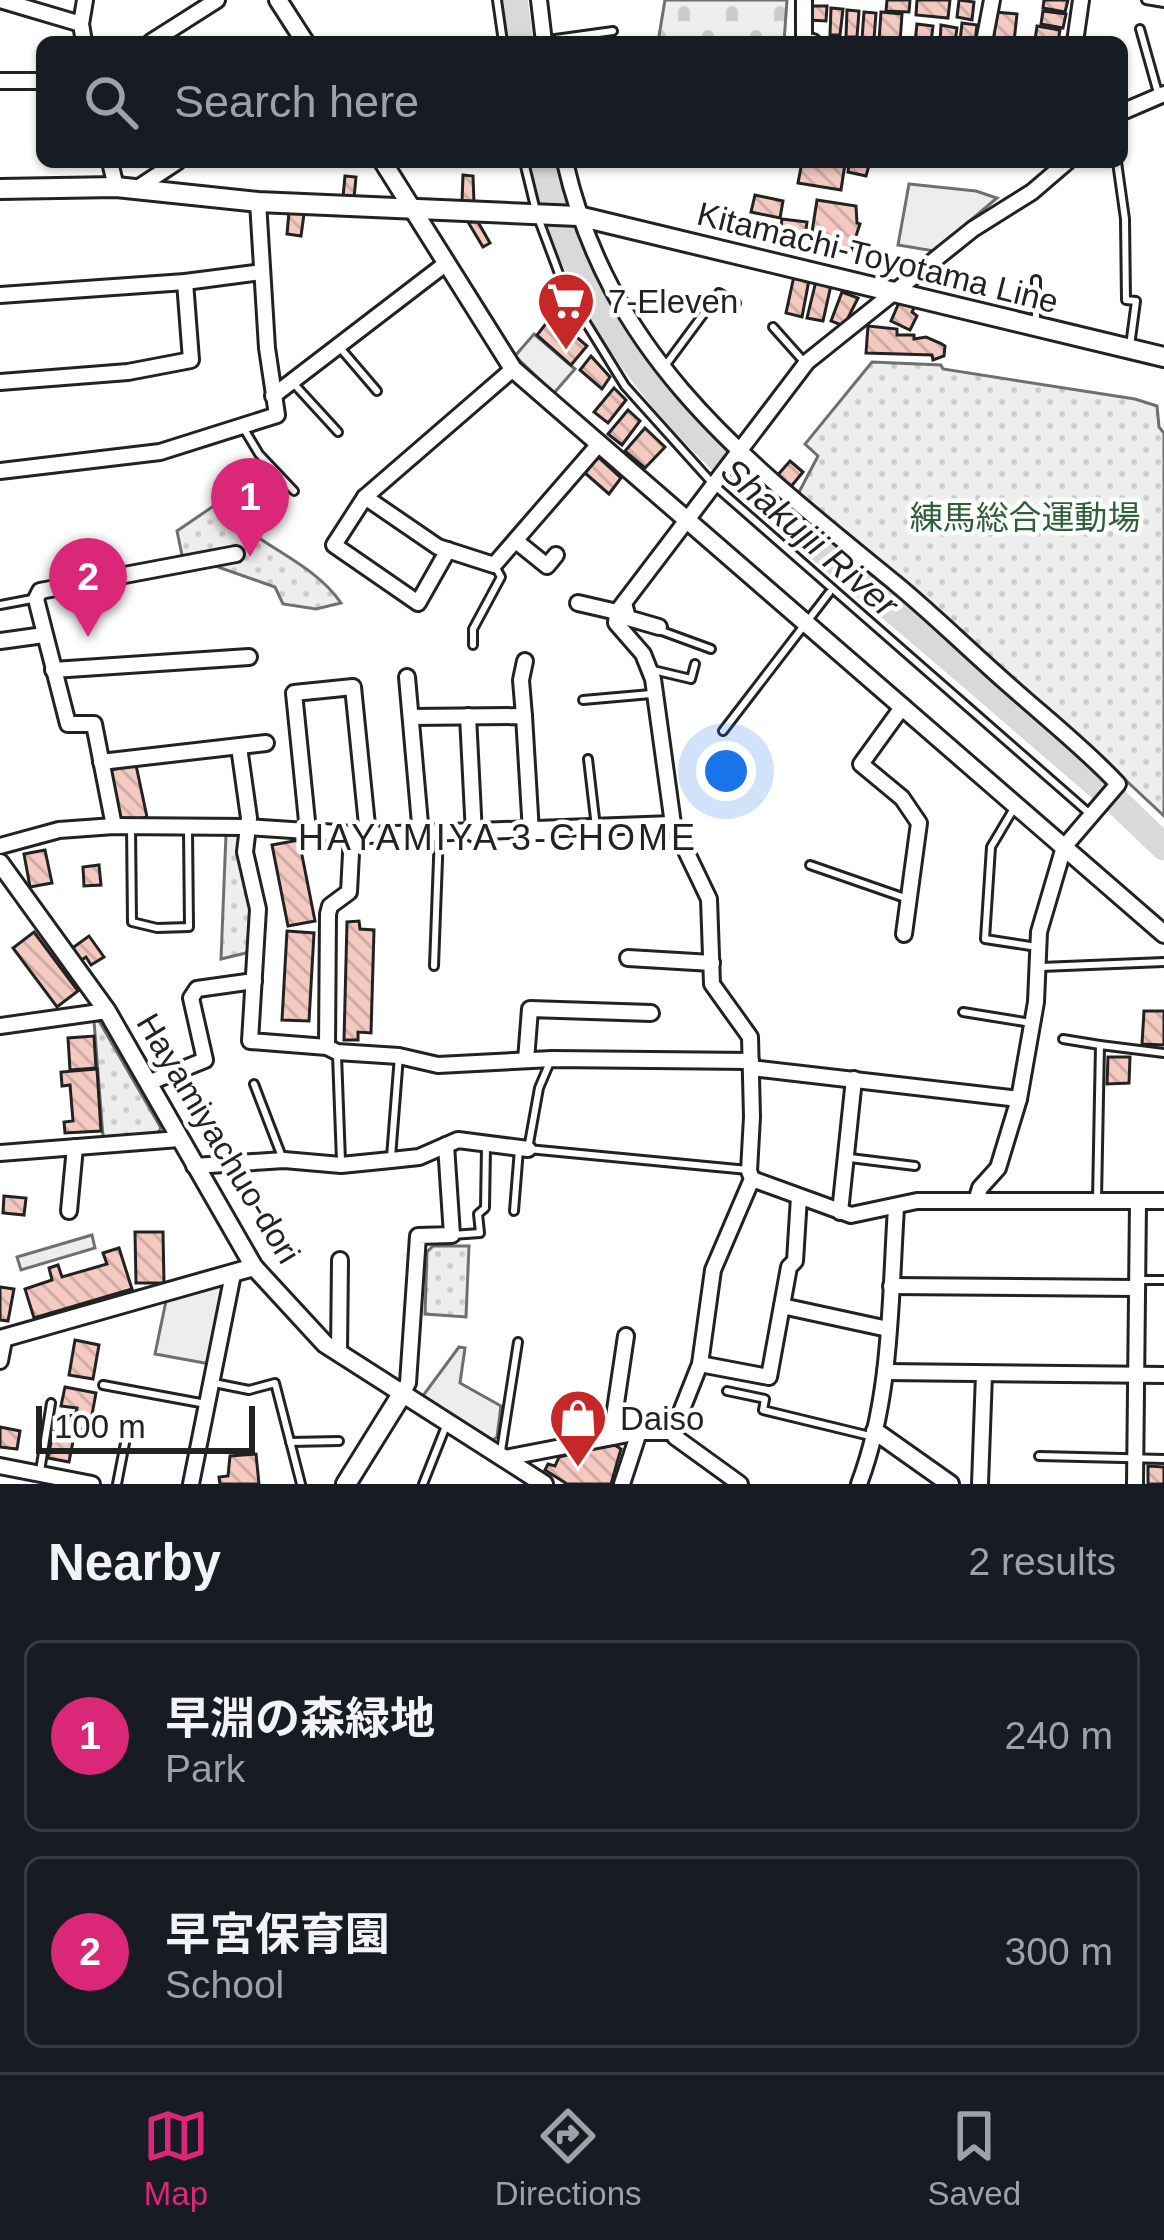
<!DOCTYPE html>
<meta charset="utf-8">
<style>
:root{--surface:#171b24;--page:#242831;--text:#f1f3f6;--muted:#9ea1a6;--line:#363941;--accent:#db2777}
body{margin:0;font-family:Arial,"Noto Sans JP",sans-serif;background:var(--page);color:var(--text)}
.scale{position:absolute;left:36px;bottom:30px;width:219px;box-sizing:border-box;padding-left:12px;border:6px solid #222;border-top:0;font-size:33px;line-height:42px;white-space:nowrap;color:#222;-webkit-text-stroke:9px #fff;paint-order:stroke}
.you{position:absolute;left:726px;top:771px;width:42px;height:42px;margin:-30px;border:9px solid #fff;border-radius:50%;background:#1a73e8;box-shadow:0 0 0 18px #1a73e833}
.badge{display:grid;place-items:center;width:78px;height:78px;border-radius:50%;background:var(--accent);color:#fff;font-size:39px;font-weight:700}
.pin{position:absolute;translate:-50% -99px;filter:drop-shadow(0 3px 6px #0008)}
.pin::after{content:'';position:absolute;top:63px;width:42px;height:36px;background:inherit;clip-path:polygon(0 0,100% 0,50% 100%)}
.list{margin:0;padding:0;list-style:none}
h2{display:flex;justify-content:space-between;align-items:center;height:156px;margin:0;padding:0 48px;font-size:51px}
h2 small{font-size:39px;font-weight:400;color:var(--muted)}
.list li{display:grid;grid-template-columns:78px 1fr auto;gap:36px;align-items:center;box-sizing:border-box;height:192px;margin:0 24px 24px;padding:0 24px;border:3px solid var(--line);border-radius:18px}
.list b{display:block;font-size:45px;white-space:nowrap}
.list p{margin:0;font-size:39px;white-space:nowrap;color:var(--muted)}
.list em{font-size:39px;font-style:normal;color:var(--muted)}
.icon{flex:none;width:66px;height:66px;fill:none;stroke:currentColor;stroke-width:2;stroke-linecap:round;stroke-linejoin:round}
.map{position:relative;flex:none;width:1164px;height:1484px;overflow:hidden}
.search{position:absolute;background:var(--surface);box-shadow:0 3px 9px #0004;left:36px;right:36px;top:36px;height:132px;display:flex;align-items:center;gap:30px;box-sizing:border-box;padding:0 42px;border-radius:18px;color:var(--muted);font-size:45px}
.sheet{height:588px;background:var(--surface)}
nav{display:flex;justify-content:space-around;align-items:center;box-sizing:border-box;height:168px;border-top:3px solid var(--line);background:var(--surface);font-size:33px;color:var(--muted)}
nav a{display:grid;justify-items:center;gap:6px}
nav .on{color:var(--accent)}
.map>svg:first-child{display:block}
.cemetery{fill:url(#cemetery-stones);stroke:#6f6f6f;stroke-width:3}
.park{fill:url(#park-dots);stroke:#6f6f6f;stroke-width:3}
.parking{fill:#ededed;stroke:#6f6f6f;stroke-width:3}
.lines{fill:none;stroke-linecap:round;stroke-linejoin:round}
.river{stroke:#d9d9d9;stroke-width:27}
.building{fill:url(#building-back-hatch);stroke:#222;stroke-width:3}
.service-casing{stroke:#222;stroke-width:12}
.minor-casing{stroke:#222;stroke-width:20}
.tertiary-casing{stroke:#222;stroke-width:22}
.secondary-casing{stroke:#222;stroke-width:24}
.service{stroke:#fff;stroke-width:6}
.minor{stroke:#fff;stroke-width:14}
.tertiary{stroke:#fff;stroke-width:16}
.secondary{stroke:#fff;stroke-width:18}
.labels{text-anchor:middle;stroke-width:9;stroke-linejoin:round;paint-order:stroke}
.street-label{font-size:33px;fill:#222;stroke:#fff}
.poi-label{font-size:33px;fill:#222;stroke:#fff;text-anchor:start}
.park-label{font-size:33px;fill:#2f5e38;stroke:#fff}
.water-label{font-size:36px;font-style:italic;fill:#222;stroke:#fff}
.neighbourhood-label{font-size:36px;letter-spacing:3px;fill:#222;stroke:#fff}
</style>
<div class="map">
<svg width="1164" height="1484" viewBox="0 0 1164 1484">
<defs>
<pattern id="cemetery-stones" width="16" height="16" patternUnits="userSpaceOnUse" patternTransform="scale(3)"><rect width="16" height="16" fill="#eee"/><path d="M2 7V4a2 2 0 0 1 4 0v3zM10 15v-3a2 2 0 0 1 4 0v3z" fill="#ccc"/></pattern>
<pattern id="park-dots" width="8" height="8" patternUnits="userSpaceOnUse" patternTransform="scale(3)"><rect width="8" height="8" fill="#eee"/><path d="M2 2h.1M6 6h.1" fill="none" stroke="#ccc" stroke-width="1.8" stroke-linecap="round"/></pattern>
<pattern id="building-back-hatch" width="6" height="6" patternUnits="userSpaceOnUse" patternTransform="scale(3)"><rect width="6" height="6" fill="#f3c9c0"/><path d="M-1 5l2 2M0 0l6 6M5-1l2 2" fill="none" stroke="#d0aca5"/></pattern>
</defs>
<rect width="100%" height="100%" fill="#fff"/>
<path class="cemetery" d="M 665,0 L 787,0 L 784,42 L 658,42 Z"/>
<g class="park">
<path d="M 872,362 L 941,365 L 943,369 L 1135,399 L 1157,406 L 1159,427 L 1164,433 L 1164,816 L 1086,743 L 803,502 L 798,494 L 818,456 L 805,444 Z"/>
<path d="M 218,503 C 253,545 312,560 341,603 L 316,609 L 283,604 L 275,587 L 215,566 L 215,554 L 183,560 L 177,531 Z"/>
<path d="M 226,834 L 238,834 L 243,842 L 253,911 L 250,952 L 221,959 Z"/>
<path d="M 94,1021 L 99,1021 L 161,1128 L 157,1134 L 103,1137 Z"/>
<path d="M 433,1246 L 469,1246 L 466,1317 L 425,1314 L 427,1252 Z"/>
</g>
<g class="parking">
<path d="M 909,184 L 976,191 L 997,198 L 934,251 L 898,245 Z"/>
<path d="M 534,334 L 575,369 L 554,393 L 515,356 Z"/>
<path d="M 92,1235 L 95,1248 L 21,1270 L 17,1257 Z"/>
<path d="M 222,1282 L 225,1287 L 210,1364 L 155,1354 L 166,1301 Z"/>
<path d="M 459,1347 L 465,1348 L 460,1383 L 501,1406 L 497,1437 L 493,1440 L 422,1397 Z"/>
</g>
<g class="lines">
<g class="river">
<path d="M 514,0 L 520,42"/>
<path d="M 543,162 C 589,369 738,479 891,608 C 966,671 1040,736 1114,799 L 1164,847"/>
</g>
</g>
<g class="building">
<path d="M 887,0 L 910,0 L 909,12 L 886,11 Z"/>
<path d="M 917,0 L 950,0 L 948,18 L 916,15 Z"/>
<path d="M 959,0 L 974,2 L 972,20 L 957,17 Z"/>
<path d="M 1044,0 L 1068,0 L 1065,12 L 1043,8 Z"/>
<path d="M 810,6 L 827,6 L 826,21 L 809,20 Z"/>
<path d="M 831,8 L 843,9 L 840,35 L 830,35 Z"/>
<path d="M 847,10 L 859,11 L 857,37 L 846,37 Z"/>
<path d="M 1043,11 L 1066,14 L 1063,28 L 1041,24 Z"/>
<path d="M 864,12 L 876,13 L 874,39 L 862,39 Z"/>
<path d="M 881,12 L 902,14 L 900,42 L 879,41 Z"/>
<path d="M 995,12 L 1017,14 L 1014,42 L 994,40 Z"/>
<path d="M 962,23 L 977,25 L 975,42 L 960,41 Z"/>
<path d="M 917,24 L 933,26 L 931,42 L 915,42 Z"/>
<path d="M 941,25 L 957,28 L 955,42 L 940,42 Z"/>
<path d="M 1037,26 L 1060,30 L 1058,42 L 1035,40 Z"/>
<path d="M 802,162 L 870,162 L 866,176 L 848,172 L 849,164 L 845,164 L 841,190 L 798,183 Z"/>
<path d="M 463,175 L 473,176 L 474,203 L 462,202 Z"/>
<path d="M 345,176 L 356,177 L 354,198 L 343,197 Z"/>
<path d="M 755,195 L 783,201 L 780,218 L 751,212 Z"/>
<path d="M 817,200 L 856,206 L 857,223 L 860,224 L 851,251 L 810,245 Z"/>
<path d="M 289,212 L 304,214 L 301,236 L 287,234 Z"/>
<path d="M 782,219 L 807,222 L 803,250 L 778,246 Z"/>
<path d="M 468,222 L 478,222 L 490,243 L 483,247 Z"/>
<path d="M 794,276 L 809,280 L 802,317 L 786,313 Z"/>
<path d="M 816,281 L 831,285 L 823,321 L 807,318 Z"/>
<path d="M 842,292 L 858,298 L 844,326 L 831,321 Z"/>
<path d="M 901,298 L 916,304 L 912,312 L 917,316 L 910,330 L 891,321 Z"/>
<path d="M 552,316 L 587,346 L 571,365 L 537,335 Z"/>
<path d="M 868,326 L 897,329 L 897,335 L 914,335 L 914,339 L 926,337 L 940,343 L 945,346 L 944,356 L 933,360 L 932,355 L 866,353 Z"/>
<path d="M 591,356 L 610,377 L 602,389 L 580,370 Z"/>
<path d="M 614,388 L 626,400 L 608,423 L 594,412 Z"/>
<path d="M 628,410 L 640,421 L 622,445 L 608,434 Z"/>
<path d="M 645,428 L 665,447 L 645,468 L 625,451 Z"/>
<path d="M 598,457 L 621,478 L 609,494 L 585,473 Z"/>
<path d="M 790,461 L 803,472 L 789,489 L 776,477 Z"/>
<path d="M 136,765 L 147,817 L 121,823 L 110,770 Z"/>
<path d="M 299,840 L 315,921 L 288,926 L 272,845 Z"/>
<path d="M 45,850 L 52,883 L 30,887 L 24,854 Z"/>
<path d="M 99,865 L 101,885 L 84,886 L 83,867 Z"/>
<path d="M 359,921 L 360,929 L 374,930 L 371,1033 L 358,1032 L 358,1040 L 344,1040 L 347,922 Z"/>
<path d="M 287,931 L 314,933 L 309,1021 L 282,1020 Z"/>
<path d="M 34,932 L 78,991 L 57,1007 L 13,948 Z"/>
<path d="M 89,936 L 104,957 L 91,965 L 86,957 L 80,961 L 71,949 Z"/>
<path d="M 1144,1011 L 1164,1011 L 1164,1045 L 1142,1044 Z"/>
<path d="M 94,1036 L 96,1068 L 70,1070 L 68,1038 Z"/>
<path d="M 1108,1057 L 1130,1057 L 1129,1083 L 1107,1084 Z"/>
<path d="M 97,1069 L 101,1131 L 65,1133 L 64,1122 L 73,1121 L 70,1085 L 62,1086 L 61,1072 Z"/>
<path d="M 4,1196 L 26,1198 L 24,1215 L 3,1213 Z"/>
<path d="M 135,1232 L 163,1232 L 164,1283 L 136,1283 Z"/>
<path d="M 119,1248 L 132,1289 L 34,1318 L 25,1289 L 52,1280 L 49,1268 L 58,1265 L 62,1277 L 107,1264 L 103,1253 Z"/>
<path d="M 0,1287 L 14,1289 L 8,1321 L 0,1320 Z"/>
<path d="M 75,1340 L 99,1345 L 93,1379 L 69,1375 Z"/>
<path d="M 65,1387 L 96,1393 L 89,1431 L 58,1425 L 60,1414 L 75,1416 L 77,1408 L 61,1406 Z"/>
<path d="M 0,1427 L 20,1431 L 17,1449 L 0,1447 Z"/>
<path d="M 53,1432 L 74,1436 L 69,1462 L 48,1458 Z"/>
<path d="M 613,1444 L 621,1449 L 611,1484 L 567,1484 L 545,1470 L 548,1464 L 555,1466 L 559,1457 Z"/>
<path d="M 256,1454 L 259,1484 L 220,1484 L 219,1477 L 228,1476 L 230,1456 Z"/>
<path d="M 1148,1466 L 1164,1467 L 1164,1484 L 1148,1484 Z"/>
</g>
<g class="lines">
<g class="service-casing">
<g id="service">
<path d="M 497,0 L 503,42"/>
<path d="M 1146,0 L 1164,3"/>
<path d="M 1140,29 L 1158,93"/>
<path d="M 548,40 L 613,31"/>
<path d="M 524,162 L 537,215 L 564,287 L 625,386 L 714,485 L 1090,814"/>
<path d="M 1117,162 L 1125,219 L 1126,300 L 1136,301 L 1130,346"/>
<path d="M 1036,324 L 1036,280"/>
<path d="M 773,327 L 806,364"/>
<path d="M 341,349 L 377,391"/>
<path d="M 665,366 L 719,293 L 736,303"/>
<path d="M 294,384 L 338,432"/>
<path d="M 244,429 L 259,454 L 294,491"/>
<path d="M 242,525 L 284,481"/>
<path d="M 0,605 L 32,599"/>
<path d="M 659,630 L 711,649"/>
<path d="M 473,645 L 473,629 L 501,577 L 496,568"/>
<path d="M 653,670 L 691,679 L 695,664"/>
<path d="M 583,700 L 651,694"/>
<path d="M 723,731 L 829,593"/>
<path d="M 588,759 L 596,827"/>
<path d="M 1013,810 L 991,847 L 985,939 L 1037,947"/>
<path d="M 131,826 L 132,922 L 157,928 L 189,927 L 188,830"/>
<path d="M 810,865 L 905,898"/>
<path d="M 434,966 L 439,833"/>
<path d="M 1041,967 L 1164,962"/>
<path d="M 963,1012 L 1031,1023"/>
<path d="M 1063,1039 L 1100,1045"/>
<path d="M 337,1055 L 341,1161"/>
<path d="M 550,1062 L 539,1088 L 528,1149 L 748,1170"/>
<path d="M 254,1084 L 282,1157"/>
<path d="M 391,1157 L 399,1056"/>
<path d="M 850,1158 L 915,1166"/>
<path d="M 1097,1199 L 1100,1045 L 1164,1053"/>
<path d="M 514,1211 L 519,1149"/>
<path d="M 452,1235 L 480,1233 L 478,1214 L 485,1208 L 486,1147"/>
<path d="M 1140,1280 L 1164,1280"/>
<path d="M 214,1383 L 249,1390 L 275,1383 L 301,1484"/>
<path d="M 103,1385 L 206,1404"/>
<path d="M 727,1391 L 765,1399 L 763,1410 L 870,1436"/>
<path d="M 290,1442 L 339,1441"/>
<path d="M 501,1451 L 518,1342"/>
<path d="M 1039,1456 L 1164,1459"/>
<path d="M 40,1471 L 51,1403"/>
<path d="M 117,1484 L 125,1443"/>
<path d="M 423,1484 L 446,1426"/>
</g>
</g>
<g class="minor-casing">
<g id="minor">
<path d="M 0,0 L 81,24"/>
<path d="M 539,0 L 544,42"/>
<path d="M 804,0 L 804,41 L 813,42"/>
<path d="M 84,42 L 81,24 L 85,0"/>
<path d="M 151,42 L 217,0"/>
<path d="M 984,42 L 992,0"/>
<path d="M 1075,42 L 1081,0"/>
<path d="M 0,81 L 42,81"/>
<path d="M 1122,112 L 1164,94"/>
<path d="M 110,162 L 116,187"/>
<path d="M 565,162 C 610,359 747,462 895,583 C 935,616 971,652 1010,686 C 1047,719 1084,748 1118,784 L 1064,847 L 1039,932 L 1036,1002 L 1019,1099 L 998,1168 L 980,1188 L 976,1201"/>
<path d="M 136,189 L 177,162"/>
<path d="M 0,295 L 185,282 L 262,272"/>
<path d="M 0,382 L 128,372 L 191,360 L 185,282"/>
<path d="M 273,396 L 444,265"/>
<path d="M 0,471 L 160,452 L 277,415 L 267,348 L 258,202"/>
<path d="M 365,497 L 438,547 L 494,565 L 599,444"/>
<path d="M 516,541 L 547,566 L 556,555"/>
<path d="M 448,550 L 418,603 L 334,545 L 365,497 L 513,369"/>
<path d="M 578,603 L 617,612"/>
<path d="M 624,603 L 628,618 L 659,627"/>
<path d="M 0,641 L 44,635"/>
<path d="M 53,670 L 249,657"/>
<path d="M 407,677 L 421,835"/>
<path d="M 903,706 L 861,764 L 902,798 L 919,823 L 904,934"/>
<path d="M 468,716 L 474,834"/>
<path d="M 524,716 L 521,680 L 525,661"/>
<path d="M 411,717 L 524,716 L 531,832"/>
<path d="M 239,747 L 249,818 L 245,852 L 258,909 L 250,1041 L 327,1047 L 337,1052 L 399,1056 L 438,1065 L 552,1059 L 751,1061"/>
<path d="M 101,762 L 266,743"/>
<path d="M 114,826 L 94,724 L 68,724 L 36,599 L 40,591 L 236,554"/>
<path d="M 308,831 L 294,693 L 353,687 L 368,835"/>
<path d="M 0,846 L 59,830 L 114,826 L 248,827 L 368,835 L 673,824"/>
<path d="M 628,958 L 712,963"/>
<path d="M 0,1026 L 107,1011"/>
<path d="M 327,1047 L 328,914 L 330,906 L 349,892 L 352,834"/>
<path d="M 526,1060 L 530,1009 L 651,1013"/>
<path d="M 751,1068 L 1019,1099"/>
<path d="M 148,1083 L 205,1060 L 191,998 L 197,989 L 254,981"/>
<path d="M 0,1153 L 179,1139"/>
<path d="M 194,1166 L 284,1160 L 341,1165 L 391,1160 L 419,1157 L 458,1140 L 528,1149"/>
<path d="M 752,1179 L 851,1215 L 917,1201 L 1164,1201"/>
<path d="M 69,1211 L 75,1147"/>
<path d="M 840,1212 L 854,1079"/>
<path d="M 891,1286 L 1137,1288"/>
<path d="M 782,1306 L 888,1329"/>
<path d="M 339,1353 L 340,1260"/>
<path d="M 0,1361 L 4,1340"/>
<path d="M 700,1364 L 769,1377 L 789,1267 L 795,1261 L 799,1197"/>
<path d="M 885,1372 L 1164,1375"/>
<path d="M 402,1394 L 408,1383 L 418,1236 L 452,1235 L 446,1145"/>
<path d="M 673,1432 L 700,1364 L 713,1270 L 752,1179 L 749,1171 L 752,1117 L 750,1037 L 712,984 L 709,899 L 673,824 L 653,679 L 643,654 L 616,623 L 617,612 L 807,362 L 973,229 L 1032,192 L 1067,162"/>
<path d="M 611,1437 L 626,1336"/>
<path d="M 505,1458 L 639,1432 L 673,1432 L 675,1437 L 740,1484"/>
<path d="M 0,1466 L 92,1484"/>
<path d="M 191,1484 L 233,1274"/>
<path d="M 622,1484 L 639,1432"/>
<path d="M 859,1484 C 892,1397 890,1299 896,1208"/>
<path d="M 980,1484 L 984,1374"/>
<path d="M 1135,1484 L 1138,1202"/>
</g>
</g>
<g class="tertiary-casing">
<g id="tertiary">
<path d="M 278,0 L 305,42"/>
<path d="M 383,162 L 513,369 L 1164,934"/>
<path d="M 0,863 L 107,1011 L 254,1267 L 325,1344 L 544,1484"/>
<path d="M 0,1339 L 254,1267"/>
<path d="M 875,1431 L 950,1484"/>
</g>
</g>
<g class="secondary-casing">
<g id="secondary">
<path d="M 0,189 L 116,187 L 258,202 L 578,216 L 1164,357"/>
<path d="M 346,1484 L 402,1394"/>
</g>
</g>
<use href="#service" class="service"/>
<use href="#minor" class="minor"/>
<use href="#tertiary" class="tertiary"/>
<use href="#secondary" class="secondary"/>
</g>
<defs>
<g id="supermarket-pin" transform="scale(3)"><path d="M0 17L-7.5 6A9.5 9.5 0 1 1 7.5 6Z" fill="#c62828" stroke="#fff"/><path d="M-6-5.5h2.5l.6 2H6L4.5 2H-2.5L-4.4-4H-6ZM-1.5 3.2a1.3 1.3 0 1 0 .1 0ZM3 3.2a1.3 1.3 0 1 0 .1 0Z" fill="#fff"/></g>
<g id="shop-pin" transform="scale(3)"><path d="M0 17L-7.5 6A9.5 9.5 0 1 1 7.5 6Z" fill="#c62828" stroke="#fff"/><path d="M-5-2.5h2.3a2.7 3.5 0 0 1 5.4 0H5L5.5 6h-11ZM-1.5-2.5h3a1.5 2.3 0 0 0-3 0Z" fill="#fff"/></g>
</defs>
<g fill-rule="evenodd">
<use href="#supermarket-pin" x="566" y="301"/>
<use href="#shop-pin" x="578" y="1418"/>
</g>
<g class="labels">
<g class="street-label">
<text transform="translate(878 257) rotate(14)" y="12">Kitamachi-Toyotama Line</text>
<text transform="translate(219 1138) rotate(59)" y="12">Hayamiyachuo-dori</text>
</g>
<g class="poi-label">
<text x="608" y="313">7-Eleven</text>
<text x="620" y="1430">Daiso</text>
</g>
<g class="park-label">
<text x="1025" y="529">練馬総合運動場</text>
</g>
<g class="water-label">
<text transform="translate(810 537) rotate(41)" y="13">Shakujii River</text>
</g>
<g class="neighbourhood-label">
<text x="498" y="850">HAYAMIYA 3-CHOME</text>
</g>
</g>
</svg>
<div class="scale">100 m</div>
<div class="you"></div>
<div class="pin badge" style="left:250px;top:557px">1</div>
<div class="pin badge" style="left:88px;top:637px">2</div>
<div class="search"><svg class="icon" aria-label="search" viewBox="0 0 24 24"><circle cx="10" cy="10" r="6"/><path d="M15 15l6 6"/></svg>Search here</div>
</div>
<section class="sheet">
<h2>Nearby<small>2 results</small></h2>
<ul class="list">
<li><span class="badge">1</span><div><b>早淵の森緑地</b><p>Park</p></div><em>240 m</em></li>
<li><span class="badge">2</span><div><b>早宮保育園</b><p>School</p></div><em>300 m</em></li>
</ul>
</section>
<nav>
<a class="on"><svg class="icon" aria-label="map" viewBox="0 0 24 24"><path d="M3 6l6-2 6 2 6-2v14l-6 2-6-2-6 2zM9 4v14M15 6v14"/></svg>Map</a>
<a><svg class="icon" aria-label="directions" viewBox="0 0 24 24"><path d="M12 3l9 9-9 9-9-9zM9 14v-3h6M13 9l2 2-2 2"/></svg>Directions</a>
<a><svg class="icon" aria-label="saved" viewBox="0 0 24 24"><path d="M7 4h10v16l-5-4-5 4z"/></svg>Saved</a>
</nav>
